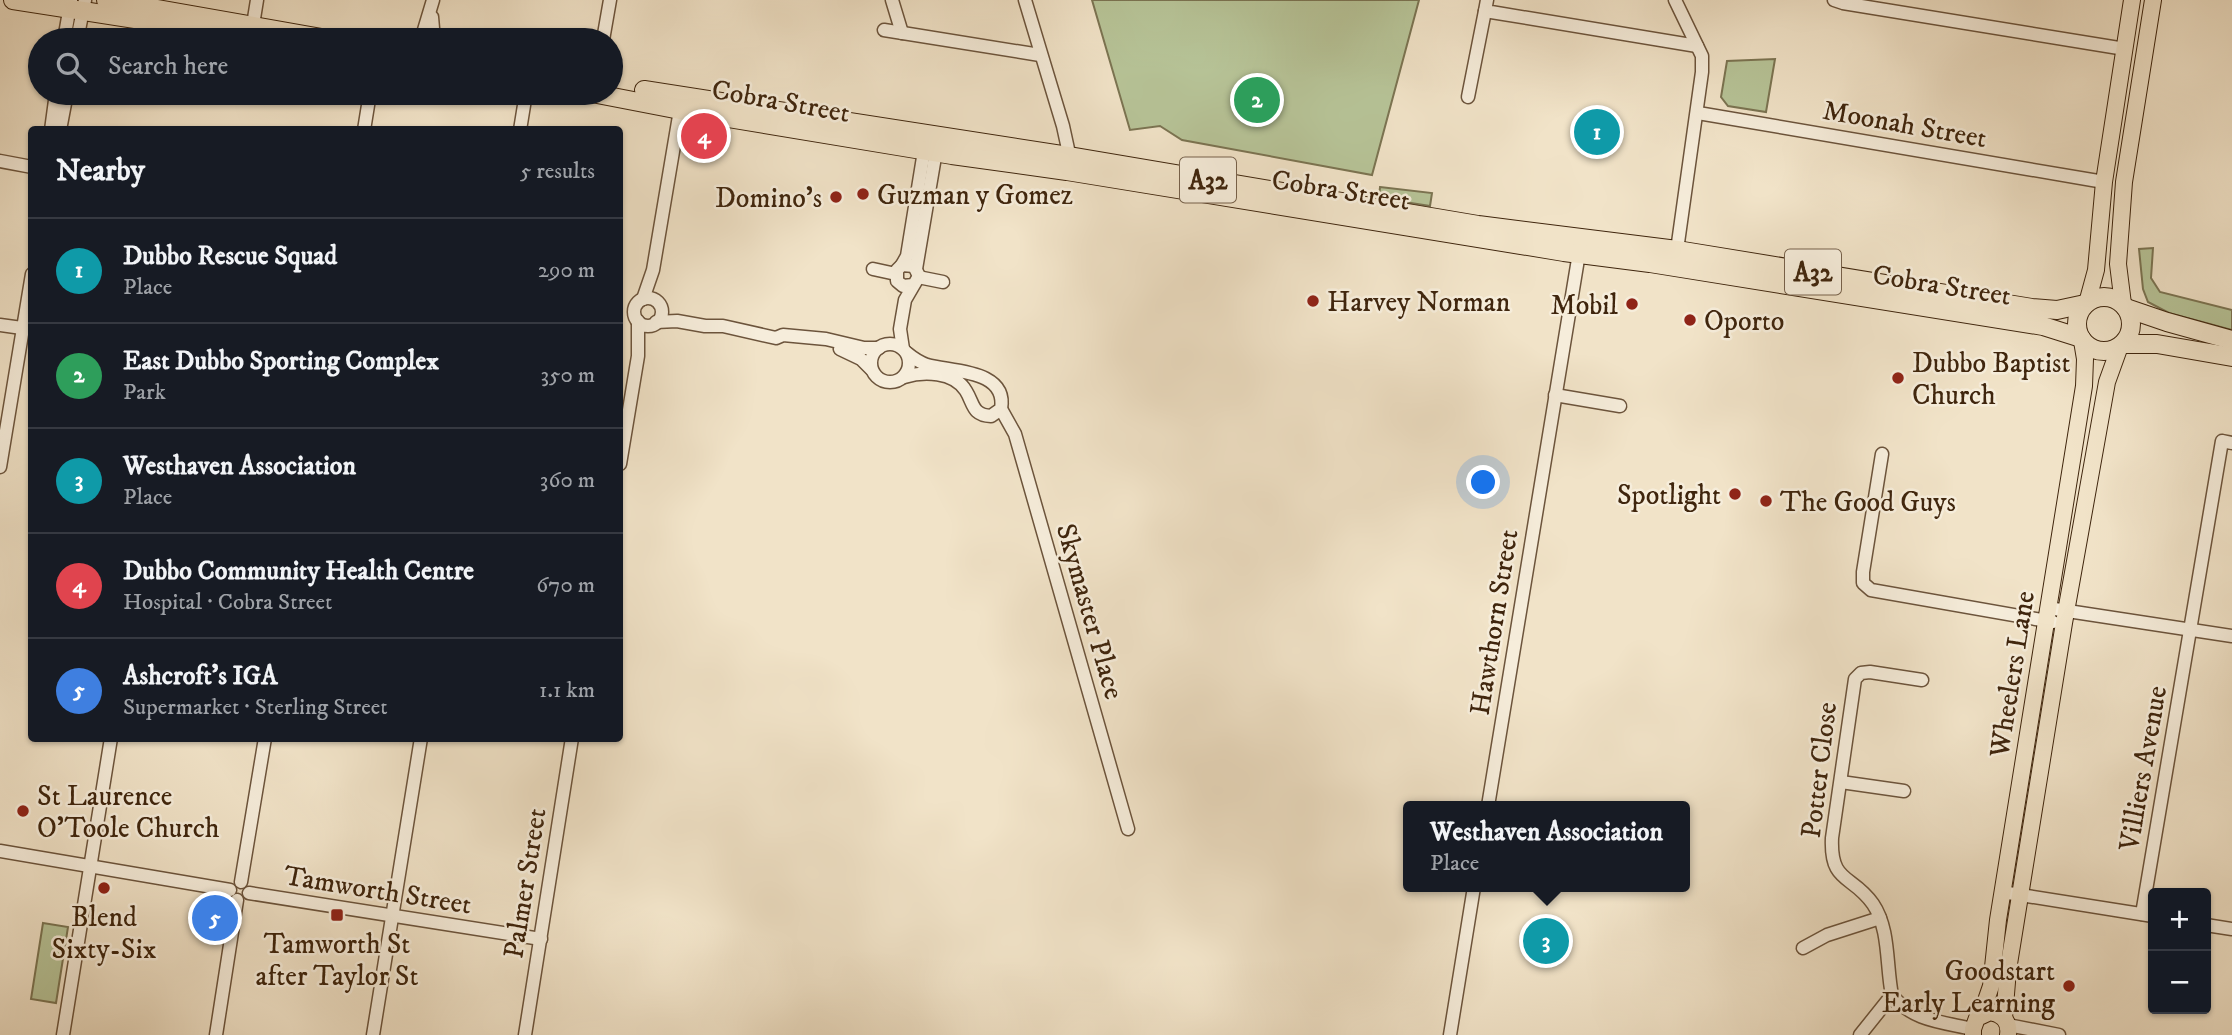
<!DOCTYPE html>
<meta charset="utf-8">
<style>
:root{--surface:#171b24;--page:#20242c;--text:#f1f3f6;--muted:#9ea1a6;--line:#363941;--accent:#db2777}
body{margin:0;font-family:"IM FELL DW Pica",serif;background:var(--page);color:var(--text)}
.controls{position:absolute;right:21px;bottom:21px;display:grid;overflow:hidden;border-radius:7px;box-shadow:0 2px 5px #0004}
.controls button{width:63px;height:63px;display:grid;place-items:center;padding:0;border:0;border-bottom:2px solid var(--line);background:var(--surface);color:var(--text);font:35px sans-serif}
.you{position:absolute;left:1484px;top:483px;width:24px;height:24px;margin:-18px;border:5px solid #fff;border-radius:50%;background:#1a73e8;box-shadow:0 0 0 10px #1a73e833}
.badge{display:grid;place-items:center;width:46px;height:46px;border-radius:50%;background:var(--accent);color:#fff;font-size:23px;font-weight:700}
.pin{position:absolute;translate:-50% -50%;border:4px solid #fff;box-shadow:0 2px 7px #0006}
.popup{position:absolute;left:1403px;top:801px;width:287px;height:91px;box-sizing:border-box;display:grid;place-content:center;border-radius:7px;background:var(--surface);filter:drop-shadow(0 2px 5px #0005);font-size:23px;white-space:nowrap;color:var(--muted)}
.popup b{font-size:26px;color:var(--text)}
.popup::after{content:'';position:absolute;left:50%;top:100%;margin-left:-14px;border:14px solid transparent;border-top-color:var(--surface)}
.list{margin:0;padding:0;list-style:none}
h2{display:flex;justify-content:space-between;align-items:center;height:91px;margin:0;padding:0 28px;font-size:30px}
h2 small{font-size:23px;font-weight:400;color:var(--muted)}
.list li{display:grid;grid-template-columns:46px 1fr auto;gap:21px;align-items:center;box-sizing:border-box;height:105px;padding:0 28px;border-top:2px solid var(--line)}
.list b{display:block;font-size:26px;white-space:nowrap}
.list p{margin:0;font-size:23px;white-space:nowrap;color:var(--muted)}
.list em{font-size:23px;font-style:normal;color:var(--muted)}
.icon{flex:none;width:38px;height:38px;fill:none;stroke:currentColor;stroke-width:2;stroke-linecap:round;stroke-linejoin:round}
.map{position:relative;flex:none;width:2232px;height:1035px;overflow:hidden}
.search{position:absolute;background:var(--surface);box-shadow:0 2px 5px #0004;left:28px;top:28px;width:595px;height:77px;display:flex;align-items:center;gap:18px;box-sizing:border-box;padding:0 24px;border-radius:38px;color:var(--muted);font-size:26px}
.panel{position:absolute;background:var(--surface);box-shadow:0 2px 5px #0004;left:28px;top:126px;width:595px;height:616px;border-radius:7px}
.map>svg:first-child{display:block}
.green{fill:#b7c498;stroke:#7b7452;stroke-width:2}
.lines{fill:none;stroke-linecap:round;stroke-linejoin:round}
.minor-casing{stroke:#6c543c;stroke-width:15}
.major-casing{stroke:#3f250d;stroke-width:18}
.highway-casing{stroke:#3f250d;stroke-width:20}
.minor{stroke:#f6eddb;stroke-width:12}
.major{stroke:#f1e3c8;stroke-width:16}
.highway{stroke:#f1e3c8;stroke-width:18}
.poi-dot{fill:#8f2418;stroke:#f6eddb;stroke-width:2.5}
.labels{text-anchor:middle;stroke-width:5;stroke-linejoin:round;paint-order:stroke}
.shield{fill:#f6eddb;stroke:#76614b;stroke-width:2}
.shield-label{font-size:26px;font-weight:bold;fill:#3f250d}
.street-label{font-size:28px;fill:#3f250d;stroke:#f6eddb}
.poi-label{font-size:28px;fill:#3f250d;stroke:#f6eddb;text-anchor:start}
</style>
<div class="map">
<svg width="2232" height="1035" viewBox="0 0 2232 1035">
<rect width="100%" height="100%" fill="#f1e3c8"/>
<filter id="stains"><feTurbulence type="fractalNoise" baseFrequency=".00286" numOctaves="4"/><feColorMatrix values="0 0 0 0 .2 0 0 0 0 .09 0 0 0 0 .02 0 0 0 .5 -.17"/></filter>
<radialGradient id="worn" r=".72"><stop offset=".6" stop-color="#630" stop-opacity="0"/><stop offset="1" stop-color="#630" stop-opacity=".3"/></radialGradient>
<g class="green">
<path d="M 1092,0 L 1419,0 L 1372,175 L 1182,140 L 1160,126 L 1130,130 Z"/>
<path d="M 1775,59 L 1766,112 L 1728,106 L 1721,97 L 1727,61 Z"/>
<path d="M 1380,187 L 1432,193 L 1430,206 L 1379,198 Z"/>
<path d="M 2153,248 L 2151,278 L 2160,292 L 2232,310 L 2232,330 L 2169,313 L 2148,302 L 2143,289 L 2139,249 Z"/>
<path d="M 43,923 L 68,927 L 56,1003 L 31,999 Z"/>
</g>
<g class="lines">
<g class="minor-casing">
<g id="minor">
<path d="M 892,0 L 902,33"/>
<path d="M 1025,0 L 1063,126 L 1068,149 L 1068,163"/>
<path d="M 1487,0 L 1485,11 L 1697,46"/>
<path d="M 1675,0 L 1702,56 L 1702,72 L 1677,250 L 1680,255"/>
<path d="M 1834,0 L 1843,3 L 2125,49"/>
<path d="M 432,17 L 434,40"/>
<path d="M 884,30 L 1040,55"/>
<path d="M 252,31 L 257,0"/>
<path d="M 64,40 L 71,0"/>
<path d="M 77,40 L 85,0"/>
<path d="M 421,40 L 433,0"/>
<path d="M 603,40 L 610,0"/>
<path d="M 1468,97 L 1485,11"/>
<path d="M 1698,113 L 2104,182"/>
<path d="M 51,130 L 56,93"/>
<path d="M 60,130 L 67,93"/>
<path d="M 364,130 L 370,93"/>
<path d="M 520,130 L 526,93"/>
<path d="M 0,161 L 32,167"/>
<path d="M 902,265 L 907,256 L 925,145"/>
<path d="M 873,269 L 896,274"/>
<path d="M 916,269 L 937,145"/>
<path d="M 918,277 L 943,282"/>
<circle cx="648" cy="312" r="14"/>
<path d="M 643,299 L 653,270 L 680,110"/>
<path d="M 656,322 L 677,321 L 705,326 L 723,326 L 776,338 L 783,335 L 826,339 L 864,348 L 879,348"/>
<path d="M 0,325 L 22,328"/>
<circle cx="890" cy="363" r="19"/>
<path d="M 840,349 L 861,359 L 871,369"/>
<path d="M 903,349 L 900,329 L 905,300 L 919,276 L 914,266 L 902,265 L 897,270 L 897,281 L 903,286 L 913,285"/>
<path d="M 904,377 C 923,371 954,371 966,391 C 974,404 972,415 991,416 L 1001,409 C 1008,369 951,372 927,365 C 919,362 913,358 907,353"/>
<path d="M 1555,395 L 1620,406"/>
<path d="M 1001,409 L 1015,434 L 1128,829"/>
<path d="M 1882,454 L 1863,572 L 1863,583 L 1871,590 L 2053,622"/>
<path d="M 620,464 L 638,356 L 638,321"/>
<path d="M 0,467 L 32,274"/>
<path d="M 2048,608 L 2232,636"/>
<path d="M 1922,680 L 1870,672 L 1861,673 L 1855,679 L 1832,838 C 1830,884 1852,874 1873,904 C 1890,929 1886,966 1892,995 C 1912,1021 1943,1022 1973,1029"/>
<path d="M 1841,782 L 1904,791"/>
<path d="M 1488,806 L 1580,247"/>
<path d="M 0,851 L 230,890"/>
<path d="M 241,882 L 265,738"/>
<path d="M 2002,892 L 2153,916"/>
<path d="M 249,893 L 541,939"/>
<path d="M 2142,914 L 2222,441 L 2232,443"/>
<path d="M 2206,925 L 2232,929"/>
<path d="M 1803,948 L 1827,935 L 1880,918"/>
<path d="M 2008,1025 L 2059,1035"/>
<path d="M 63,1035 L 111,738"/>
<path d="M 216,1035 L 237,900"/>
<path d="M 373,1035 L 421,738"/>
<path d="M 525,1035 L 572,738"/>
<path d="M 1450,1035 L 1474,887"/>
<path d="M 1860,1035 L 1892,995"/>
</g>
</g>
<g class="major-casing">
<g id="major">
<path d="M 2087,303 L 2096,270 L 2104,182 L 2132,0"/>
<path d="M 2123,304 L 2118,264 L 2124,182 L 2153,0"/>
<path d="M 1981,1015 L 1991,986 L 1998,920 L 2084,386 L 2085,359 L 2082,341"/>
<path d="M 2004,1018 L 2008,970 L 2064,623 L 2107,382 L 2120,346"/>
<path d="M 1973,1035 L 1973,1029 L 1977,1018 L 1990,1012 C 2003,1014 2010,1022 2008,1035"/>
</g>
</g>
<g class="highway-casing">
<g id="highway">
<path d="M 13,0 L 270,40"/>
<path d="M 106,0 L 333,40"/>
<path d="M 644,90 L 1068,156 L 1478,225 L 1677,250 L 2032,308 L 2057,310 L 2085,304"/>
<path d="M 592,93 L 680,110 L 952,155 L 1067,171 L 1564,252 L 1650,263 L 2043,326 L 2081,338"/>
<circle cx="2104" cy="324" r="27"/>
<path d="M 2126,308 L 2167,322 L 2232,340"/>
<path d="M 2123,344 L 2157,344 L 2232,357"/>
</g>
</g>
<use href="#minor" class="minor"/>
<use href="#major" class="major"/>
<use href="#highway" class="highway"/>
</g>
<g class="poi-dot">
<circle cx="863" cy="194" r="7"/>
<circle cx="836" cy="197" r="7"/>
<circle cx="1313" cy="301" r="7"/>
<circle cx="1632" cy="304" r="7"/>
<circle cx="1690" cy="320" r="7"/>
<circle cx="1898" cy="378" r="7"/>
<circle cx="1735" cy="494" r="7"/>
<circle cx="1766" cy="501" r="7"/>
<circle cx="23" cy="811" r="7"/>
<circle cx="104" cy="888" r="7"/>
<rect x="330" y="908" width="14" height="14" rx="3.5"/>
<circle cx="2069" cy="986" r="7"/>
</g>
<g class="labels">
<g class="shield">
<rect x="1180" y="157.5" width="56" height="45" rx="5"/>
<rect x="1785" y="249.5" width="56" height="45" rx="5"/>
</g>
<g class="shield-label">
<text x="1208" y="189">A32</text>
<text x="1813" y="281">A32</text>
</g>
<g class="street-label">
<text transform="translate(781 100) rotate(10)" y="10">Cobra Street</text>
<text transform="translate(1905 123) rotate(10)" y="10">Moonah Street</text>
<text transform="translate(1341 189) rotate(9)" y="10">Cobra Street</text>
<text transform="translate(1942 284) rotate(9)" y="10">Cobra Street</text>
<text transform="translate(1091 611) rotate(74)" y="10">Skymaster Place</text>
<text transform="translate(1493 622) rotate(-81)" y="10">Hawthorn Street</text>
<text transform="translate(2011 674) rotate(-81)" y="10">Wheelers Lane</text>
<text transform="translate(2142 768) rotate(-80)" y="10">Villiers Avenue</text>
<text transform="translate(1818 770) rotate(-83)" y="10">Potter Close</text>
<text transform="translate(524 883) rotate(-81)" y="10">Palmer Street</text>
<text transform="translate(378 889) rotate(9)" y="10">Tamworth Street</text>
</g>
<g class="poi-label">
<text x="877" y="204">Guzman y Gomez</text>
<text x="822" y="207" text-anchor="end">Domino's</text>
<text x="1327" y="311">Harvey Norman</text>
<text x="1618" y="314" text-anchor="end">Mobil</text>
<text x="1704" y="330">Oporto</text>
<text x="1912" y="372">Dubbo Baptist<tspan x="1912" dy="32">Church</tspan></text>
<text x="1721" y="504" text-anchor="end">Spotlight</text>
<text x="1780" y="511">The Good Guys</text>
<text x="37" y="805">St Laurence<tspan x="37" dy="32">O'Toole Church</tspan></text>
<text x="104" y="926" text-anchor="middle">Blend<tspan x="104" dy="32">Sixty-Six</tspan></text>
<text x="337" y="953" text-anchor="middle">Tamworth St<tspan x="337" dy="32">after Taylor St</tspan></text>
<text x="2055" y="980" text-anchor="end">Goodstart<tspan x="2055" dy="32">Early Learning</tspan></text>
</g>
</g>
<rect width="100%" height="100%" filter="url(#stains)"/>
<rect width="100%" height="100%" fill="url(#worn)"/>
</svg>
<div class="controls">
<button>+</button>
<button>−</button>
</div>
<div class="you"></div>
<div class="pin badge" style="left:1597px;top:132px;background:#0f9aa8">1</div>
<div class="pin badge" style="left:1257px;top:100px;background:#2e9e5b">2</div>
<div class="pin badge" style="left:1546px;top:941px;background:#0f9aa8">3</div>
<div class="popup"><b>Westhaven Association</b>Place</div>
<div class="pin badge" style="left:704px;top:136px;background:#e0444e">4</div>
<div class="pin badge" style="left:215px;top:918px;background:#3f7fe0">5</div>
<div class="search"><svg class="icon" aria-label="search" viewBox="0 0 24 24"><circle cx="10" cy="10" r="6"/><path d="M15 15l6 6"/></svg>Search here</div>
<section class="panel">
<h2>Nearby<small>5 results</small></h2>
<ul class="list">
<li><span class="badge" style="background:#0f9aa8">1</span><div><b>Dubbo Rescue Squad</b><p>Place</p></div><em>290 m</em></li>
<li><span class="badge" style="background:#2e9e5b">2</span><div><b>East Dubbo Sporting Complex</b><p>Park</p></div><em>350 m</em></li>
<li><span class="badge" style="background:#0f9aa8">3</span><div><b>Westhaven Association</b><p>Place</p></div><em>360 m</em></li>
<li><span class="badge" style="background:#e0444e">4</span><div><b>Dubbo Community Health Centre</b><p>Hospital · Cobra Street</p></div><em>670 m</em></li>
<li><span class="badge" style="background:#3f7fe0">5</span><div><b>Ashcroft's IGA</b><p>Supermarket · Sterling Street</p></div><em>1.1 km</em></li>
</ul>
</section>
</div>
